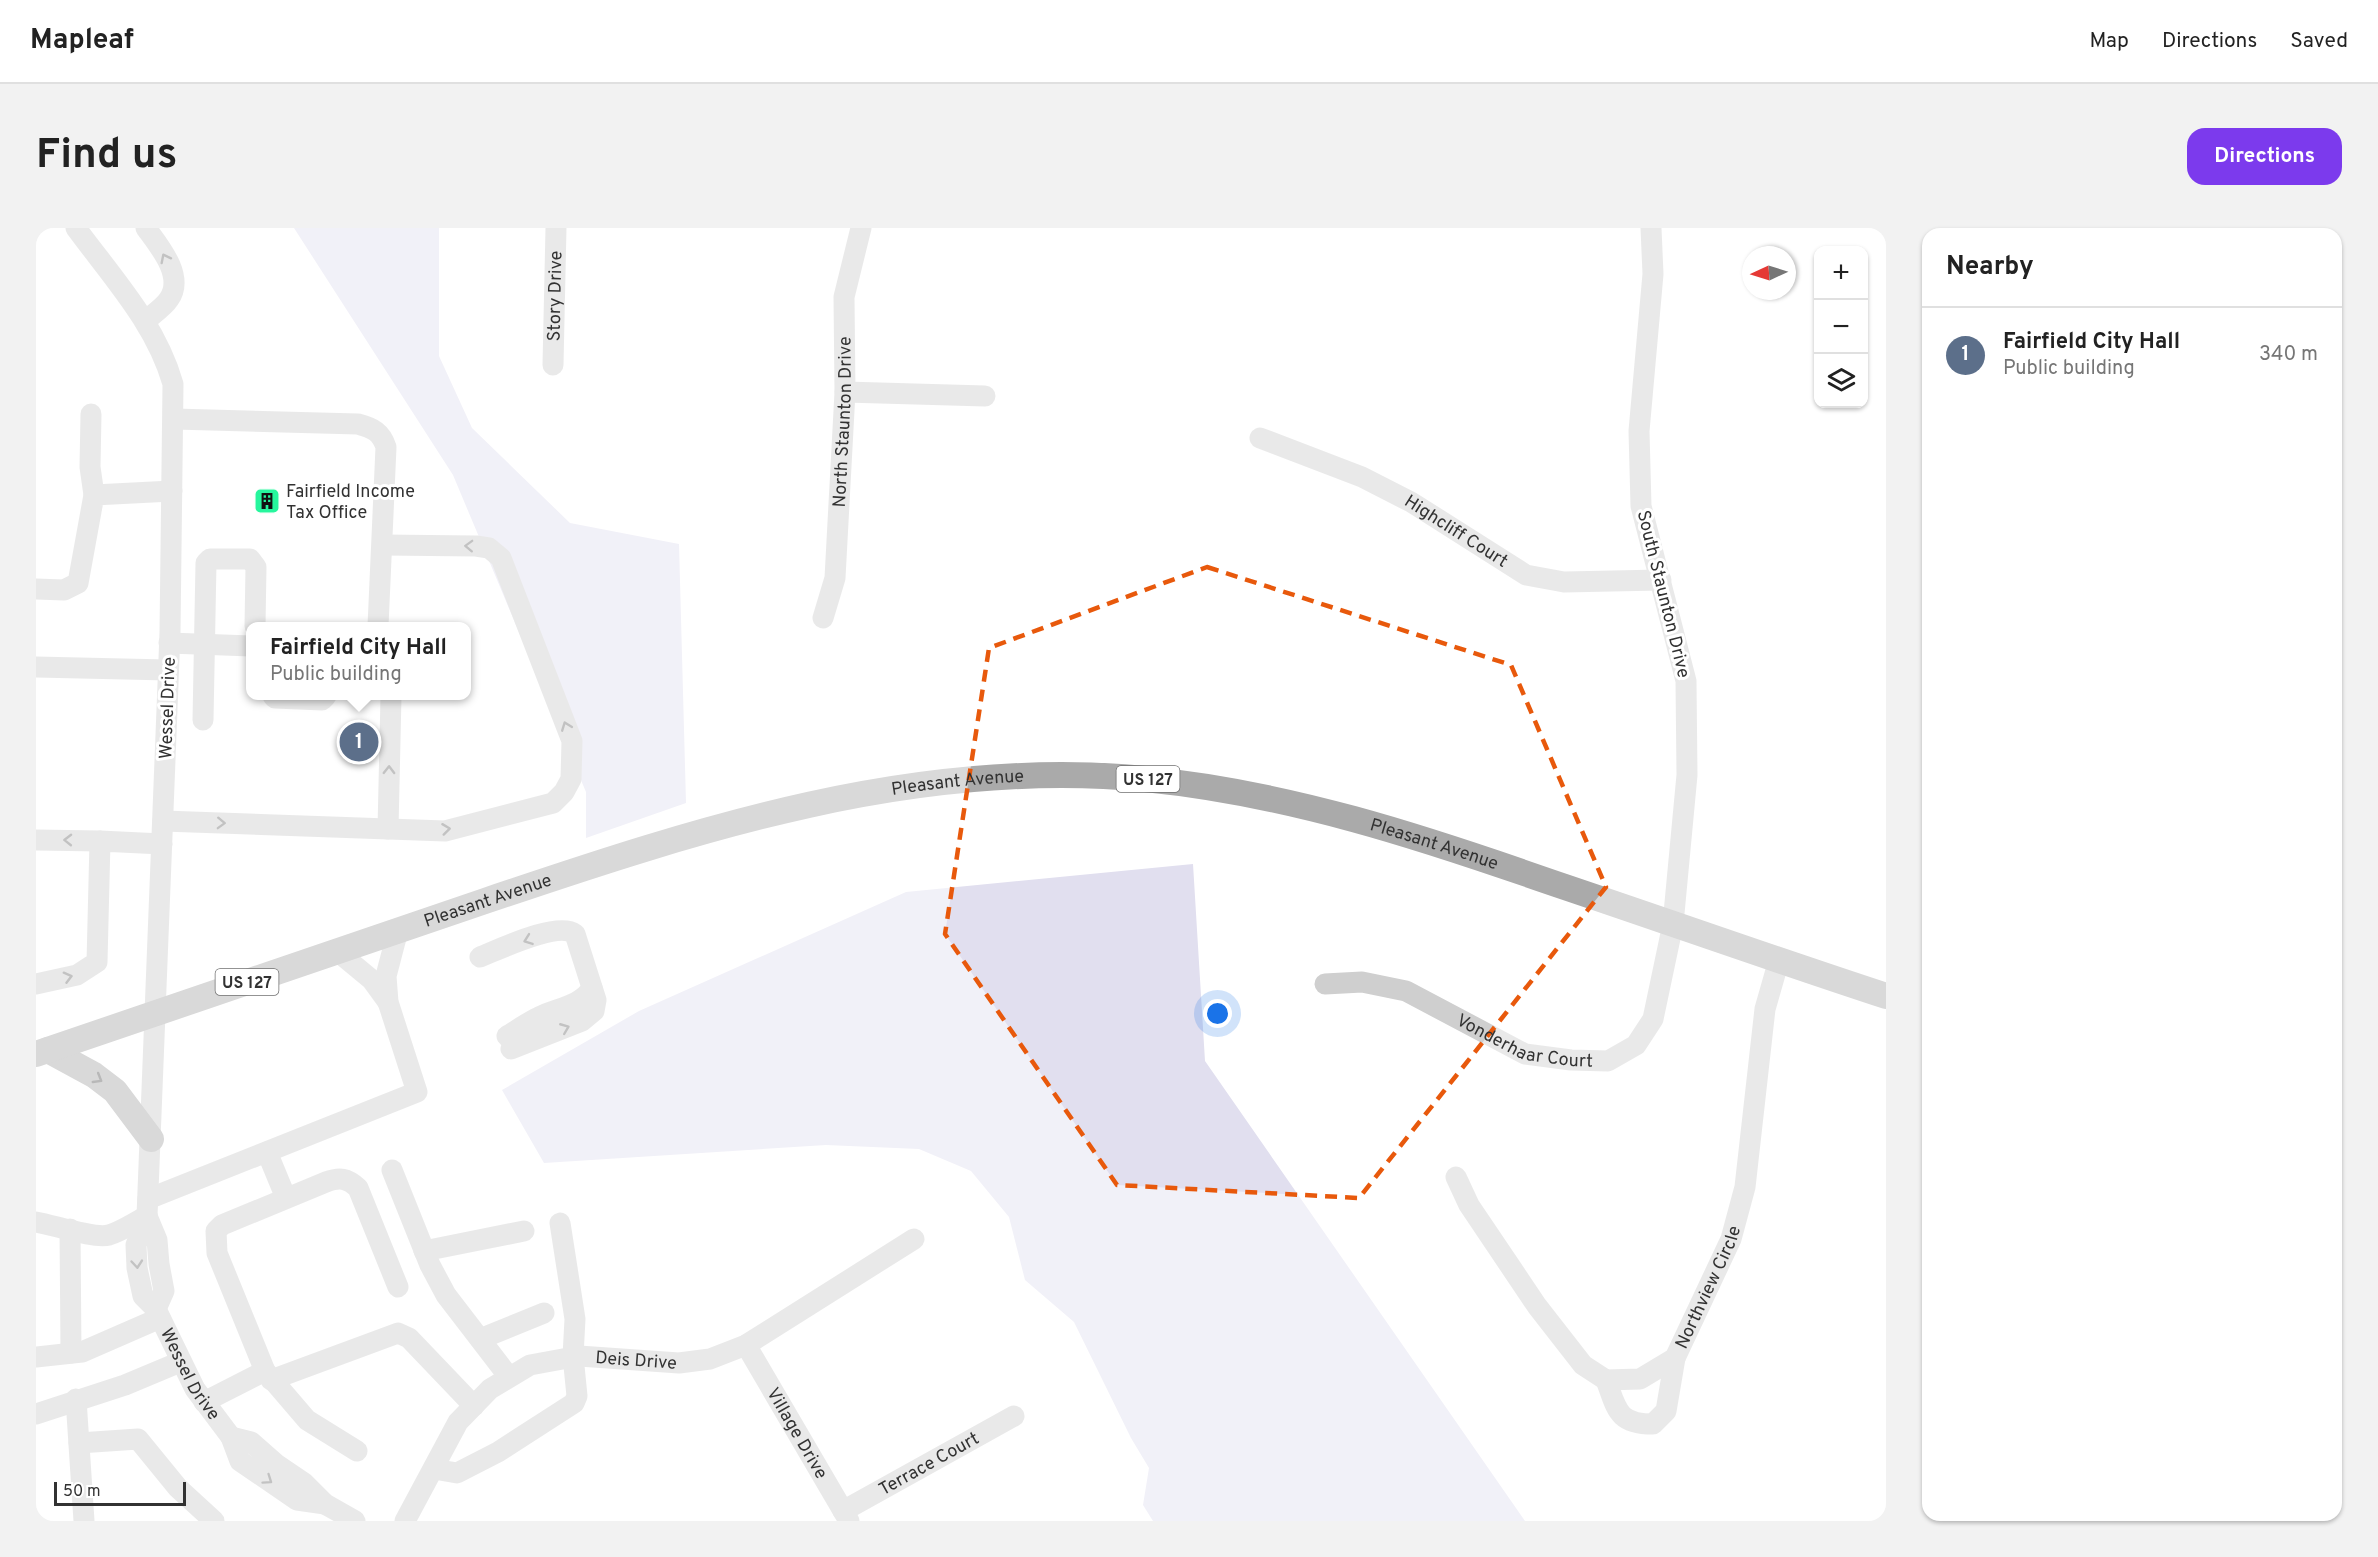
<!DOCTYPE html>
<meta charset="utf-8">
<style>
:root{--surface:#fff;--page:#f2f2f2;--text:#222;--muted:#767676;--line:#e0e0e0;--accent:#7c3aed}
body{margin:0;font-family:Overpass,sans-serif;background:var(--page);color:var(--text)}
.controls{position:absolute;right:18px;top:18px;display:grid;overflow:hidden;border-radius:12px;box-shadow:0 2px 4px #0004}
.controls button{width:54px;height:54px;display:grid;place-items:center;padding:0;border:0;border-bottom:2px solid var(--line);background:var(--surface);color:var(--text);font:30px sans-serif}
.compass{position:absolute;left:1706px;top:18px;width:54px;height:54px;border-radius:50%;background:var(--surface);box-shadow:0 2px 4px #0004;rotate:266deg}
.scale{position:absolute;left:18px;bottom:15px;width:132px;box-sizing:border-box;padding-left:6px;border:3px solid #323232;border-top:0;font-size:16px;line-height:21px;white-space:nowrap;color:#323232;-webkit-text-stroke:4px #fff;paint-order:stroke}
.you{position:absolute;left:1182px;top:786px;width:21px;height:21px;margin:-15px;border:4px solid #fff;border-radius:50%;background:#1a73e8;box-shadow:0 0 0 9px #1a73e833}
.badge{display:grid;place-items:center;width:39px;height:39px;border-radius:50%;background:var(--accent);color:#fff;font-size:20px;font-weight:700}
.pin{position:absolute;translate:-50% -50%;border:3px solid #fff;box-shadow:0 2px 6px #0006}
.popup{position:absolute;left:210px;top:394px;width:225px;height:78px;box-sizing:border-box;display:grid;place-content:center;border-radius:12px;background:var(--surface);filter:drop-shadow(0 2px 4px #0005);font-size:20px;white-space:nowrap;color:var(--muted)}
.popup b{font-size:22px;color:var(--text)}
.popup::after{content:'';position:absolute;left:50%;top:100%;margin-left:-12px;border:12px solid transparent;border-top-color:var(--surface)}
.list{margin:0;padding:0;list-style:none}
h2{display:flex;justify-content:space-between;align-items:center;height:78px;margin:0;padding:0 24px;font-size:26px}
h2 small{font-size:20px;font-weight:400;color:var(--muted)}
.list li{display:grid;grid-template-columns:39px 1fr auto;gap:18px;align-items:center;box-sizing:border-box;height:96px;padding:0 24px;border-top:2px solid var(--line)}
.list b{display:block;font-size:22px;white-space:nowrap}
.list p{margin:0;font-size:20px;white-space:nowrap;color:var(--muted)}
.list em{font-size:20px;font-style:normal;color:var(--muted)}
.icon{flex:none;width:33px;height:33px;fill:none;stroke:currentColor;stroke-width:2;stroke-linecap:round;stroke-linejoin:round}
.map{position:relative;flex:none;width:1850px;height:1293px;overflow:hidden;border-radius:18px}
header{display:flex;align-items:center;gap:36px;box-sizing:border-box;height:84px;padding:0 30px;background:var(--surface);border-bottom:2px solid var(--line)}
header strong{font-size:28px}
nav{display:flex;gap:33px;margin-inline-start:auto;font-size:21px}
.intro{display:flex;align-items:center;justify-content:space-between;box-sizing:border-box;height:144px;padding:0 36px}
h1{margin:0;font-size:42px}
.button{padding:15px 27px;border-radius:18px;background:var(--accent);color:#fff;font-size:21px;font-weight:700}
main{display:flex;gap:36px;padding:0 36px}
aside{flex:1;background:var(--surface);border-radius:18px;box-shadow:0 2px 4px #0004}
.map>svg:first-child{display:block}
.green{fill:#e1dfef}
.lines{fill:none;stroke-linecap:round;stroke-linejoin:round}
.minor{stroke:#cfcfcf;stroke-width:21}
.major{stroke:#aaa;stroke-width:26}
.oneway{stroke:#797979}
.oneway2{stroke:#626262}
.marked{fill:none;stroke:#e8590c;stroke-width:4.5;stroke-dasharray:12 8;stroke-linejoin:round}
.labels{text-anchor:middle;stroke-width:6;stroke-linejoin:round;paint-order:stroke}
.shield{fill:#fff;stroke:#707070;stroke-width:1.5}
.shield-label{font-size:16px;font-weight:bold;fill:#323232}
.street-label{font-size:18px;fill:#323232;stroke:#fff}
.poi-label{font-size:18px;fill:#323232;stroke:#fff;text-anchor:start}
</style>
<header>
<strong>Mapleaf</strong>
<nav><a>Map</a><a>Directions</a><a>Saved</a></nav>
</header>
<div class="intro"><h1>Find us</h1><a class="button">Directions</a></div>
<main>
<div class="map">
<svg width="1850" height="1293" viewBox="0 0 1850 1293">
<rect width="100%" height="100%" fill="#fff"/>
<g class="green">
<path d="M 258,0 L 403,0 L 403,128 L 436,200 L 534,295 L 643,316 L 650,575 L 550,610 L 550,564 L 417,247 Z"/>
<path d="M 1157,636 L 1169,833 L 1489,1293 L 1117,1293 L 1107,1277 L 1113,1240 L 1095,1210 L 1038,1094 L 989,1052 L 973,989 L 935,943 L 883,921 L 790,917 L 508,935 L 466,862 L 603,783 L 870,664 Z"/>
</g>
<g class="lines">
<g class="minor">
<path id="s1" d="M 40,0 C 76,49 120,96 137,156 L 134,405 L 111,988 L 100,1017 L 101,1040 L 107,1068 L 120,1081 L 159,1161 L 195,1209 L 204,1233 L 261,1272 L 289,1276"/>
<path d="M 109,93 C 116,87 128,79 133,71 C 149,48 123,18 110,0"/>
<path id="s2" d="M 517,137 L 520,0"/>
<path d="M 809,164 L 949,168"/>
<path d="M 55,186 L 54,239 L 58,267"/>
<path d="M 138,191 L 322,196 C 337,200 345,204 350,219 L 342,398"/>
<path id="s3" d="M 1224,210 L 1326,249 L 1375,274 L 1490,347 L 1528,354 L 1625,352"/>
<path d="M 0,361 L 28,362 L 42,355 L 58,267 L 136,263"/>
<path id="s4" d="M 787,390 L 799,350 L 809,164 L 808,69 L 825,0"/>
<path d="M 133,415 L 215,418"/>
<path d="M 0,439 L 132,442"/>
<path d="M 237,468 L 239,470 L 286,472 L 290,468"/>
<path d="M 167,492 L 170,335 L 174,331 L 214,331 L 220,339 L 219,398"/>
<path d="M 127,593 L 409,603 L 517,575 L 528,564 L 535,551 L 536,513 L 465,330 L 453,320 L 440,318 L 347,317"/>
<path d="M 352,601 L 355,468"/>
<path d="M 0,612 L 64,613"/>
<path d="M 301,723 L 336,752 L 352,774"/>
<path d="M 444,729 C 464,721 522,693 539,706 L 560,772 L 558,783 L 546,793 L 475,821"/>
<path d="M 0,756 L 41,747 L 61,734 L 64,613 L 126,616"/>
<path id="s5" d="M 1289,756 L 1326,754 L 1370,763 L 1489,826 L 1535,832 L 1572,833 L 1600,817 L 1617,791 L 1637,696 L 1651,547 L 1650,453 L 1605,278 L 1603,203 L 1617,46 L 1615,0"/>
<path d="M 471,808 C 481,802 492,794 503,789 C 521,780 545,778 556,760"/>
<path d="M 231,924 L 250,970"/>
<path d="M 356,942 L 394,1037 L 410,1067 L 473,1149"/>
<path id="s6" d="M 1420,949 L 1433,977 L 1501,1078 L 1547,1137 L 1570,1152 L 1604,1151 L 1639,1130 L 1695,1011 L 1709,959 L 1729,781 L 1743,732"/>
<path d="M 112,971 L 381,864 L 352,774 L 350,748 L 362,702"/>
<path d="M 111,988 L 121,1012 L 123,1036 L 128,1063 L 120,1081"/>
<path d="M 0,994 C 18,997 58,1011 73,1007 C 86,1003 99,994 111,988"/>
<path d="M 34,1001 L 35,1125"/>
<path d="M 388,1023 L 488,1003"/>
<path d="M 444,1111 L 508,1085"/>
<path id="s7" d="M 710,1117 L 813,1293"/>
<path d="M 0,1129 L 46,1124 L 124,1090"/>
<path d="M 229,1143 L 271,1192 L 321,1223"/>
<path d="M 235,1152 L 362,1105 L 373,1110 L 438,1178"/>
<path d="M 1570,1152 C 1581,1181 1581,1196 1617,1196 L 1630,1183 L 1639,1130"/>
<path d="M 40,1171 L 48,1293"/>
<path d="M 168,1174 L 229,1143 L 181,1025 L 180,1003 L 186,997 L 290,954 C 304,949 311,950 322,960 L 362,1059"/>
<path d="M 0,1186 L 89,1157 L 144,1134"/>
<path d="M 195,1209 L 215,1214 L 240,1236 L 268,1255 L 289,1276 L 319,1293"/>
<path d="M 43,1215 L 102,1211 L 142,1260 L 178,1293"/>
<path d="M 398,1241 L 421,1245 L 462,1224 L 538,1175 L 541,1168 L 537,1128 L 539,1091 L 524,995"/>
<path id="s8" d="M 807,1283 L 978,1188"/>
<path id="s9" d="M 369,1293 L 422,1194 L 454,1161 L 494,1137 L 543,1128 L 643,1135 L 674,1131 L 710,1117 L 878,1011"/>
</g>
<g class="major">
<path d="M 12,822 L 58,847 L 79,863 L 115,911"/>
<path id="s10" d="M 0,826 C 150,776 299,723 449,673 C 662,601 881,529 1109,551 C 1252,565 1386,609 1520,656 C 1630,693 1740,732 1850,768"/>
</g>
</g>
<defs><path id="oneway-chevron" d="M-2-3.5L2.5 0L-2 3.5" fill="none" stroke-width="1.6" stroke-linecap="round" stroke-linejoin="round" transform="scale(1.5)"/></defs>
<g class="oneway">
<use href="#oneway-chevron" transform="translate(129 30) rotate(-117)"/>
<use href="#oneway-chevron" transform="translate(433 318) rotate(-178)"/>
<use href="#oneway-chevron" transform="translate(530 498) rotate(-111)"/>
<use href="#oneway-chevron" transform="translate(353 542) rotate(-89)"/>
<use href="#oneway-chevron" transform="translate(185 595) rotate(2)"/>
<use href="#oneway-chevron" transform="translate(410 601) rotate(-7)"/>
<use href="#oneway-chevron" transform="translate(32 612) rotate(-179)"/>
<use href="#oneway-chevron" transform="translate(492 712) rotate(160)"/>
<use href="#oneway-chevron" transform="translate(32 749) rotate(-15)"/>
<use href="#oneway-chevron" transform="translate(529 800) rotate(-22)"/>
<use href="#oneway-chevron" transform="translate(101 1036) rotate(85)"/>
<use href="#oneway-chevron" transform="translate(232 1252) rotate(35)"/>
</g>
<use class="oneway2" href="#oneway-chevron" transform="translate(62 851) rotate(31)"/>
<path d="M0 0H1850V1293H0ZM 1171,339 L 1475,437 L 1570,659 L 1323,970 L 1081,957 L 909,706 L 953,420 Z" fill="#fff" fill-opacity=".55" fill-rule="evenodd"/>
<path class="marked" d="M 1171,339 L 1475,437 L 1570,659 L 1323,970 L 1081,957 L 909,706 L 953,420 Z"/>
<defs>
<g id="building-square" transform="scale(1.35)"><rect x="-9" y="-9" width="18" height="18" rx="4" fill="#26f69d" stroke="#fff"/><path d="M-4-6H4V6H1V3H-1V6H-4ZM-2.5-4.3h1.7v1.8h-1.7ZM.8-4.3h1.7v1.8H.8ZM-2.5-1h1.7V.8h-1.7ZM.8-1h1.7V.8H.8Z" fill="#111"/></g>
</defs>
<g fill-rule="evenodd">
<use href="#building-square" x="231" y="273"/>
</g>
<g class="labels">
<g class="shield">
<rect x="1080.5" y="538" width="63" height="26" rx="4.5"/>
<rect x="179.5" y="741" width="63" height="26" rx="4.5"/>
</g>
<g class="shield-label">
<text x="1112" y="557">US 127</text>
<text x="211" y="760">US 127</text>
</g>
<g class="street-label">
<text dy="6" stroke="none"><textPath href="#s2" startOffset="69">Story Drive</textPath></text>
<text dy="6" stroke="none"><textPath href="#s4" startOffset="198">North Staunton Drive</textPath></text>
<text dy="6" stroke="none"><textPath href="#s3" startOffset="218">Highcliff Court</textPath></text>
<text transform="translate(1628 366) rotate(76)" y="6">South Staunton Drive</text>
<text transform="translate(131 480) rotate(-88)" y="6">Wessel Drive</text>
<text dy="6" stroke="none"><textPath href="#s10" startOffset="963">Pleasant Avenue</textPath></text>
<text dy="6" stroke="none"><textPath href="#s10" startOffset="1448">Pleasant Avenue</textPath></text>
<text dy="6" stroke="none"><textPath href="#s10" startOffset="477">Pleasant Avenue</textPath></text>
<text dy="6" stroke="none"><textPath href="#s5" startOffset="213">Vonderhaar Court</textPath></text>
<text dy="6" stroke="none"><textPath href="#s6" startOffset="408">Northview Circle</textPath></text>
<text dy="6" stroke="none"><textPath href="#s9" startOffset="312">Deis Drive</textPath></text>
<text dy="6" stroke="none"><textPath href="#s1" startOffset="1192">Wessel Drive</textPath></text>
<text dy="6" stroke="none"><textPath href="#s7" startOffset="102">Village Drive</textPath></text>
<text dy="6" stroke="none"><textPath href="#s8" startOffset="98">Terrace Court</textPath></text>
</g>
<g class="poi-label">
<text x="250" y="269">Fairfield Income<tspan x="250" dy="21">Tax Office</tspan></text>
</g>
</g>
</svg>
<div class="controls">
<button>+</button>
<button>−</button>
<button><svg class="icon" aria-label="layers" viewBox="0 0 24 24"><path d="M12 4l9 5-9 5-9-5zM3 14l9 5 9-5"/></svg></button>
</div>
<svg class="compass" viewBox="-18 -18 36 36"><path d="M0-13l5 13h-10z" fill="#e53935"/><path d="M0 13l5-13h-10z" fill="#767676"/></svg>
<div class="scale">50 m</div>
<div class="you"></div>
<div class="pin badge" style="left:323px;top:514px;background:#5c6f8a">1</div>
<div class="popup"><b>Fairfield City Hall</b>Public building</div>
</div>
<aside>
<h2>Nearby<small></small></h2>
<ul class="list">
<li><span class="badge" style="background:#5c6f8a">1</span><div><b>Fairfield City Hall</b><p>Public building</p></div><em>340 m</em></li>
</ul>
</aside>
</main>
